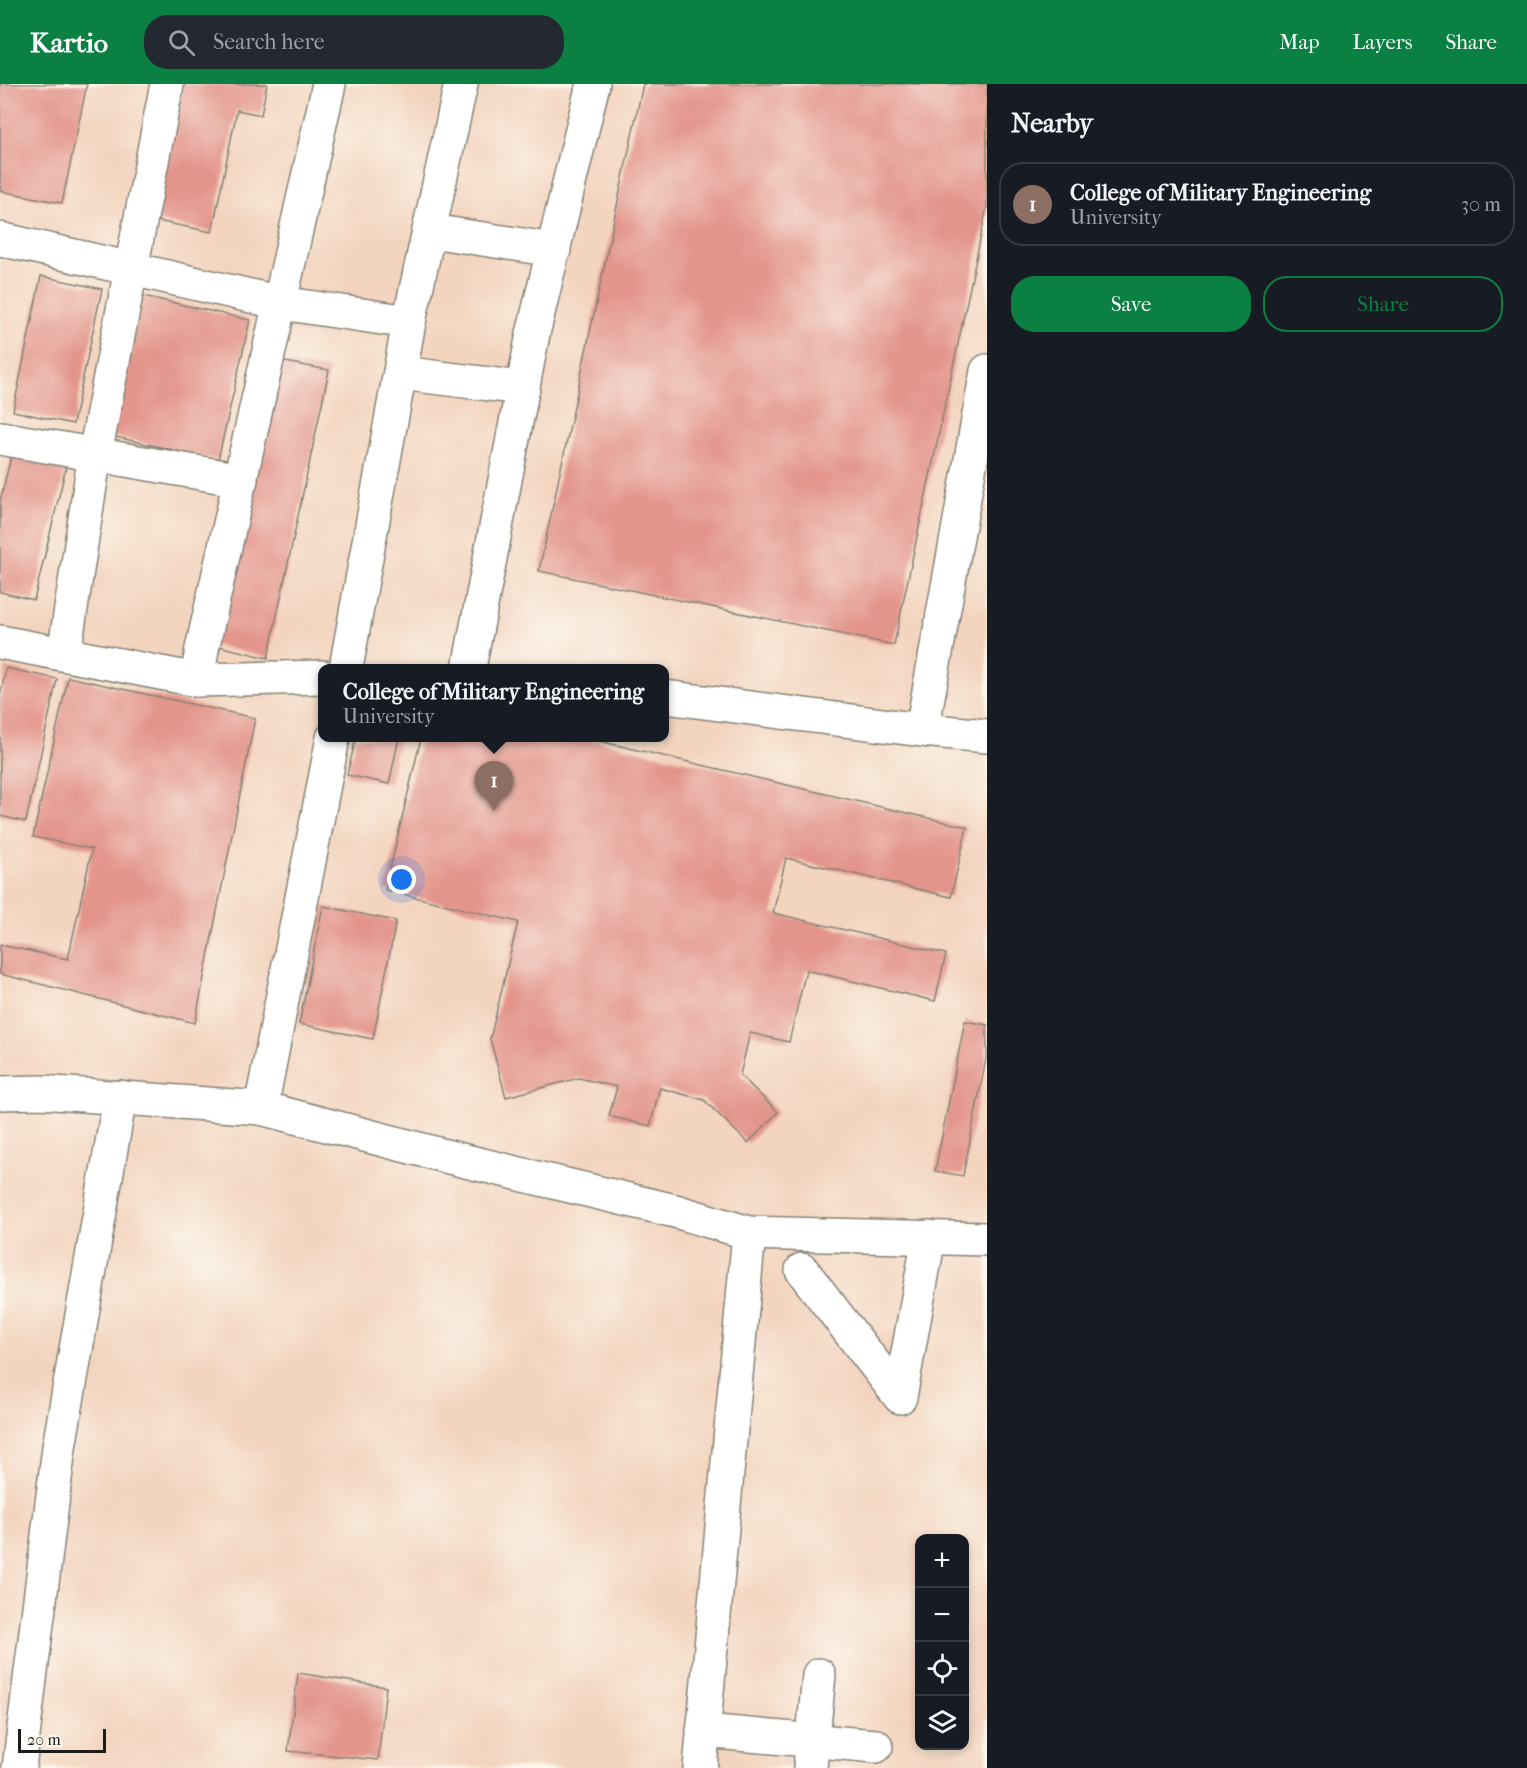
<!DOCTYPE html>
<meta charset="utf-8">
<style>
:root{--surface:#171b24;--page:#242831;--text:#f1f3f6;--muted:#9ea1a6;--line:#363941;--accent:#0b8043}
body{margin:0;font-family:"IM FELL French Canon",serif;background:var(--page);color:var(--text)}
.controls{position:absolute;right:18px;bottom:18px;display:grid;overflow:hidden;border-radius:12px;box-shadow:0 3px 9px #0003}
.controls button{width:54px;height:54px;display:grid;place-items:center;padding:0;border:0;border-bottom:2px solid var(--line);background:var(--surface);color:var(--text);font:30px sans-serif}
.scale{position:absolute;left:18px;bottom:15px;width:88px;box-sizing:border-box;padding-left:6px;border:3px solid #1c1c1c;border-top:0;font-size:16px;line-height:21px;white-space:nowrap;color:#1c1c1c;-webkit-text-stroke:4px #fbf7ec;paint-order:stroke}
.you{position:absolute;left:402px;top:796px;width:21px;height:21px;margin:-15px;border:4px solid #fff;border-radius:50%;background:#1a73e8;box-shadow:0 0 0 9px #1a73e833}
.badge{display:grid;place-items:center;width:39px;height:39px;border-radius:50%;background:var(--accent);color:#fff;font-size:20px;font-weight:700}
.pin{position:absolute;translate:-50% -50px;filter:drop-shadow(0 2px 3px #0008)}
.pin::after{content:'';position:absolute;top:32px;width:21px;height:18px;background:inherit;clip-path:polygon(0 0,100% 0,50% 100%)}
.popup{position:absolute;left:318px;top:580px;width:351px;height:78px;box-sizing:border-box;display:grid;place-content:center;border-radius:12px;background:var(--surface);filter:drop-shadow(0 2px 4px #0005);font-size:20px;white-space:nowrap;color:var(--muted)}
.popup b{font-size:22px;color:var(--text)}
.popup::after{content:'';position:absolute;left:50%;top:100%;margin-left:-12px;border:12px solid transparent;border-top-color:var(--surface)}
.list{margin:0;padding:0;list-style:none}
h2{display:flex;justify-content:space-between;align-items:center;height:78px;margin:0;padding:0 24px;font-size:26px}
h2 small{font-size:20px;font-weight:400;color:var(--muted)}
.list li{display:grid;grid-template-columns:39px 1fr auto;gap:18px;align-items:center;box-sizing:border-box;height:84px;margin:0 12px 12px;padding:0 12px;border:2px solid var(--line);border-radius:24px}
.list b{display:block;font-size:22px;white-space:nowrap}
.list p{margin:0;font-size:20px;white-space:nowrap;color:var(--muted)}
.list em{font-size:20px;font-style:normal;color:var(--muted)}
.actions{display:flex;gap:12px;padding:18px 24px}
.actions a{flex:1;padding:14px 0;border:2px solid var(--accent);border-radius:24px;text-align:center;font-size:21px;color:var(--accent)}
.actions .main{background:var(--accent);color:#fff}
.icon{flex:none;width:33px;height:33px;fill:none;stroke:currentColor;stroke-width:2;stroke-linecap:round;stroke-linejoin:round}
.map{position:relative;flex:none;width:987px;height:1684px;overflow:hidden}
header{display:flex;align-items:center;gap:36px;box-sizing:border-box;height:84px;padding:0 30px;background:var(--accent);color:#fff}
header strong{font-size:28px}
nav{display:flex;gap:33px;margin-inline-start:auto;font-size:21px}
.search{width:420px;height:54px;background:var(--page);display:flex;align-items:center;gap:15px;box-sizing:border-box;padding:0 21px;border-radius:24px;color:var(--muted);font-size:22px}
main{display:flex}
aside{flex:1;background:var(--surface)}
.map>svg:first-child{display:block}
.built{fill:#f3d4bf;fill-rule:evenodd}
.building{fill:#e3958c}
.lines{fill:none;stroke-linecap:round;stroke-linejoin:round}
.minor-casing{stroke:#868275;stroke-width:36}
.minor{stroke:#fff;stroke-width:33}
</style>
<header>
<strong>Kartio</strong>
<div class="search"><svg class="icon" aria-label="search" viewBox="0 0 24 24"><circle cx="10" cy="10" r="6"/><path d="M15 15l6 6"/></svg>Search here</div>
<nav><a>Map</a><a>Layers</a><a>Share</a></nav>
</header>
<main>
<div class="map">
<svg width="987" height="1684" viewBox="0 0 987 1684">
<rect width="100%" height="100%" fill="#fbf7ec"/>
<filter id="ink" filterUnits="userSpaceOnUse"><feTurbulence type="fractalNoise" baseFrequency=".0167" numOctaves="2"/><feDisplacementMap in="SourceGraphic" scale="12" xChannelSelector="R" yChannelSelector="G"/><feConvolveMatrix kernelMatrix="1 2 1 2 8 2 1 2 1" color-interpolation-filters="sRGB"/></filter>
<filter id="wash" filterUnits="userSpaceOnUse"><feTurbulence type="fractalNoise" baseFrequency=".008" numOctaves="4" result="noise"/><feDisplacementMap in="SourceGraphic" scale="24" xChannelSelector="R" yChannelSelector="G"/><feGaussianBlur stdDeviation="1.35" result="paint"/><feColorMatrix in="noise" values="0 0 0 0 0 0 0 0 0 0 0 0 0 0 0 0 0 1.4 0 .05"/><feComposite in="paint" operator="in"/></filter>
<g filter="url(#wash)">
<rect width="100%" height="100%" fill="#f0e8ce"/>
<path class="built" d="M 0,0 L 987,0 L 987,1684 L 0,1684 ZM 323,584 L 665,584 L 665,654 L 323,654 ZM 920,1454 L 964,1454 L 964,1662 L 920,1662 Z"/>
<g id="blocks">
<g class="building">
<path d="M 0,0 L 87,0 L 62,119 L 0,107 Z"/>
<path d="M 175,0 L 267,0 L 261,31 L 237,26 L 212,148 L 147,135 Z"/>
<path d="M 643,0 L 987,0 L 987,123 L 894,561 L 539,487 Z"/>
<path d="M 41,192 L 102,205 L 73,340 L 13,327 Z"/>
<path d="M 139,211 L 250,236 L 218,376 L 107,351 Z"/>
<path d="M 274,276 L 329,286 L 268,574 L 210,560 Z"/>
<path d="M 12,369 L 66,383 L 34,516 L 0,508 L 0,417 Z"/>
<path d="M 6,584 L 57,595 L 26,738 L 0,732 L 0,612 Z"/>
<path d="M 68,593 L 255,634 L 195,939 L 0,890 L 0,861 L 68,875 L 92,765 L 33,753 Z"/>
<path d="M 356,654 L 399,654 L 389,700 L 347,691 Z"/>
<path d="M 421,654 L 586,654 L 967,743 L 951,813 L 786,774 L 773,829 L 946,870 L 935,917 L 806,886 L 789,958 L 750,949 L 740,991 L 778,1028 L 748,1059 L 704,1016 L 660,1004 L 650,1042 L 609,1032 L 617,1003 L 579,994 L 506,1013 L 490,955 L 518,838 L 385,806 Z"/>
<path d="M 323,822 L 396,837 L 373,955 L 299,940 Z"/>
<path d="M 965,937 L 987,941 L 987,970 L 963,1092 L 935,1087 Z"/>
<path d="M 298,1589 L 386,1603 L 378,1676 L 288,1667 Z"/>
</g>
</g>
</g>
<g filter="url(#ink)">
<use href="#blocks" fill-opacity="0" stroke="#868275" stroke-width="1.5"/>
<g class="lines">
<g class="minor-casing">
<g id="minor">
<path d="M 431,147 L 554,166"/>
<path d="M 0,155 L 281,219 L 409,238"/>
<path d="M 400,289 L 523,304"/>
<path d="M 0,354 L 241,396"/>
<path d="M 0,558 L 197,596 L 323,593"/>
<path d="M 64,570 L 95,370 L 167,0"/>
<path d="M 346,584 L 409,238 L 461,0"/>
<path d="M 469,584 L 533,250 L 593,0"/>
<path d="M 197,596 L 202,565 L 329,0"/>
<path d="M 665,613 L 922,646 L 987,287"/>
<path d="M 922,646 L 987,652"/>
<path d="M 0,1009 L 41,1008 L 261,1024 L 453,1074 L 675,1127 L 749,1149 L 987,1155"/>
<path d="M 261,1024 L 333,654"/>
<path d="M 802,1186 L 900,1313 L 929,1153"/>
<path d="M 703,1647 L 876,1662"/>
<path d="M 19,1684 L 59,1363 L 120,1013"/>
<path d="M 700,1684 L 749,1149"/>
<path d="M 810,1684 L 819,1591"/>
</g>
</g>
<use href="#minor" class="minor"/>
</g>
</g>
</svg>
<div class="controls">
<button>+</button>
<button>−</button>
<button><svg class="icon" aria-label="locate" viewBox="0 0 24 24"><circle cx="12" cy="12" r="6"/><path d="M12 2v4M12 18v4M2 12h4M18 12h4"/></svg></button>
<button><svg class="icon" aria-label="layers" viewBox="0 0 24 24"><path d="M12 4l9 5-9 5-9-5zM3 14l9 5 9-5"/></svg></button>
</div>
<div class="scale">20 m</div>
<div class="you"></div>
<div class="pin badge" style="left:494px;top:727px;background:#8d6e63">1</div>
<div class="popup"><b>College of Military Engineering</b>University</div>
</div>
<aside>
<h2>Nearby<small></small></h2>
<ul class="list">
<li><span class="badge" style="background:#8d6e63">1</span><div><b>College of Military Engineering</b><p>University</p></div><em>30 m</em></li>
</ul>
<div class="actions"><a class="main">Save</a><a>Share</a></div>
</aside>
</main>
